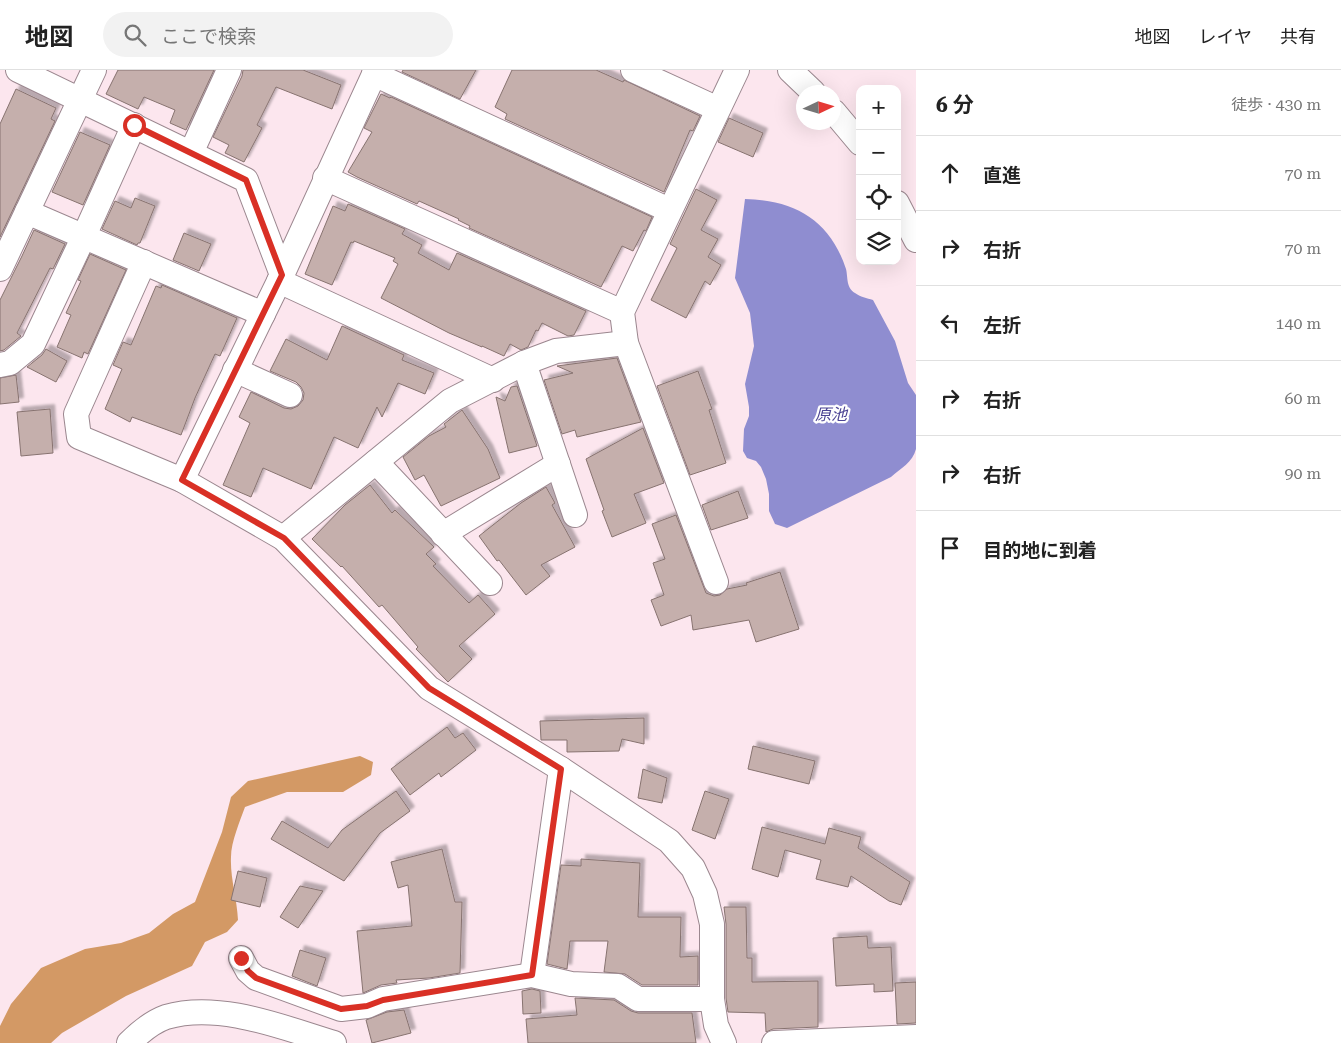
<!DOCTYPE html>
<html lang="ja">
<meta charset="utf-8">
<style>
:root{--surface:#fff;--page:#f2f2f2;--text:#222;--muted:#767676;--line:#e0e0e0}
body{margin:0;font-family:"Roboto Serif","Noto Sans JP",serif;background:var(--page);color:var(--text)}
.controls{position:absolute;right:15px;top:15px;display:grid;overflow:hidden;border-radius:10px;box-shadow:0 5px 20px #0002}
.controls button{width:45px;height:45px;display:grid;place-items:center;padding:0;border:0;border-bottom:1px solid var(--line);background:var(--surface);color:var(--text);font:25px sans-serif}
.compass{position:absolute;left:796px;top:15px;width:45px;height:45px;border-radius:50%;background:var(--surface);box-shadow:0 5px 20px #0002;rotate:86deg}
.stop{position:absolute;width:15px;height:15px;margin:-11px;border:4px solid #d93025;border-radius:50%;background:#fff}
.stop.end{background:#d93025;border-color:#fff;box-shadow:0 1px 5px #0008}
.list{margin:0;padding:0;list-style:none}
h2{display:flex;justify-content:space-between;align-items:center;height:65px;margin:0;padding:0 20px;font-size:21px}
h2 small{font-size:16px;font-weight:400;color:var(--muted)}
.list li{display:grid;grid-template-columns:32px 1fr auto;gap:15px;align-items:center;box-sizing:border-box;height:75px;padding:0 20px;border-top:1px solid var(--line)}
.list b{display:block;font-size:19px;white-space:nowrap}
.list em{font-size:16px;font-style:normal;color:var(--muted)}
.icon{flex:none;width:28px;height:28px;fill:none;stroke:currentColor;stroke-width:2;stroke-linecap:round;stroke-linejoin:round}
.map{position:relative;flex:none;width:916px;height:973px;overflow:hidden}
header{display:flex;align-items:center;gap:30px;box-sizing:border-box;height:70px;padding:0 25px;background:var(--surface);border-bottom:1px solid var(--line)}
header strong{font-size:24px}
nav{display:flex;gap:28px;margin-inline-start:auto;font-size:18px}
.search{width:350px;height:45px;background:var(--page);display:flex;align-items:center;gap:12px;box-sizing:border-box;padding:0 18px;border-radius:28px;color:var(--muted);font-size:19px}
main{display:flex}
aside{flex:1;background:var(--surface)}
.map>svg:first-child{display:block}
.forest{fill:#d39965}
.water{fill:#8f8dd0}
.building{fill:#c5afac;stroke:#877370;filter:url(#shadow)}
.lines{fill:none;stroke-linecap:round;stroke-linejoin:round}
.minor-casing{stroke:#9b878f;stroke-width:26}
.minor{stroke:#fff;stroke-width:24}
.route{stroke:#d93025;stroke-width:6}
.labels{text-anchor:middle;stroke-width:4.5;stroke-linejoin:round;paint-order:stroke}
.water-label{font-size:16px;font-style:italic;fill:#4c4494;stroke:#fff}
</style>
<header>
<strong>地図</strong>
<div class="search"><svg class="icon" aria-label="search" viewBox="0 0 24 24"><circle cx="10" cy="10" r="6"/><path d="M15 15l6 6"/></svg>ここで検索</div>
<nav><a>地図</a><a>レイヤ</a><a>共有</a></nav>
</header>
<main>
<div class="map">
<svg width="916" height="973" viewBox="0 0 916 973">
<defs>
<filter id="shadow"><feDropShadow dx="4.5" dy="-4.5" stdDeviation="1" flood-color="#0004"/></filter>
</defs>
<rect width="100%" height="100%" fill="#fce6ee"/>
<path class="forest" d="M 360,686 L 373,692 L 371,705 L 343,722 L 287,722 L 245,737 C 240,751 231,772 231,787 C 230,808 237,828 238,850 L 227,862 L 205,872 L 192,896 L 126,926 L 62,963 L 51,973 L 0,973 L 0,956 L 11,934 L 41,898 L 85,879 L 121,873 L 149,863 L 173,844 L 195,832 L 222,762 L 231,727 L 248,711 Z"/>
<path class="water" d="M 745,129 C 795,130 830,150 846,199 C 848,207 846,218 855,223 C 860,227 867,228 873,230 L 895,271 L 908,313 L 916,325 L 916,379 C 913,392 900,399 891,407 L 787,458 L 775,454 L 769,441 L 769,424 L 766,409 L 761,397 L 756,391 L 747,388 L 743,381 L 744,359 L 749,346 L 749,337 L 745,314 L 754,276 L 750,243 L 735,208 Z"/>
<g class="building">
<path d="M 118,0 L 214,0 L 186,60 L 170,53 L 175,40 L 144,27 L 138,39 L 106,24 Z"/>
<path d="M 243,0 L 303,0 L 341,15 L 332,39 L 276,17 L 257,55 L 262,58 L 244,92 L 225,83 L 229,75 L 213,67 L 242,6 Z"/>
<path d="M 403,0 L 476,0 L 460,29 L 402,2 Z"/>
<path d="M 512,0 L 596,0 L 623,12 L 624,10 L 700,46 L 693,61 L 690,60 L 664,122 L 505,49 L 507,44 L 495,37 Z"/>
<path d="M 16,19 L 56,38 L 51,49 L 55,51 L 0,167 L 0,54 Z"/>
<path d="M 381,24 L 390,28 L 391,27 L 652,147 L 646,161 L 644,160 L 633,181 L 622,176 L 601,217 L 469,158 L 470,156 L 458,150 L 459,149 L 419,131 L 417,134 L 357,107 L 348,102 L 372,62 L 364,58 Z"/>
<path d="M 729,48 L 763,63 L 753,87 L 718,72 Z"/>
<path d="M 80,62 L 110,75 L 83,135 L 52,122 Z"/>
<path d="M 696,119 L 717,130 L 701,160 L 718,169 L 708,187 L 721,195 L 710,215 L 705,211 L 686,248 L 651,230 L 677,178 L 670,174 Z"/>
<path d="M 135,128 L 155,136 L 140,173 L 138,173 L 137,175 L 102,159 L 115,131 L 131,138 Z"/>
<path d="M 348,134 L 405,159 L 402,164 L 422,175 L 418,183 L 449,200 L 457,183 L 586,241 L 574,265 L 568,266 L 542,253 L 538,261 L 536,260 L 528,277 L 521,280 L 510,274 L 504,286 L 482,276 L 482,277 L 449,263 L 381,228 L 398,194 L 393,191 L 395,188 L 354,171 L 353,173 L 351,172 L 332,215 L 305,204 L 333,136 L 345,141 Z"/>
<path d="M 34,160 L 65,174 L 53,199 L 50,198 L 17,263 L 21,266 L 4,280 L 0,281 L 0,230 L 22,186 Z"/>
<path d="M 184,163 L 211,174 L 199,201 L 173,190 Z"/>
<path d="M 90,184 L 126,200 L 88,284 L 84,282 L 82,288 L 57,277 L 71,245 L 66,243 L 81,211 L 78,210 Z"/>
<path d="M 162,215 L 237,248 L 220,286 L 215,284 L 195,328 L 181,365 L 132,347 L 130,352 L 105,339 L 122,299 L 113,295 L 123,272 L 131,275 L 156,216 L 161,218 Z"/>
<path d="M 342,256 L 404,285 L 402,290 L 434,303 L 425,324 L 398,313 L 382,347 L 377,337 L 358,378 L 334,367 L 311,419 L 263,398 L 251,427 L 223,415 L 250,353 L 239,347 L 251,322 L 284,338 L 291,339 L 298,336 L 303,330 L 304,323 L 301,317 L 296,312 L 270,301 L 286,269 L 327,290 Z"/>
<path d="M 46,279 L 67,291 L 56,312 L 27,297 L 42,285 Z"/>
<path d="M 617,288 L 641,352 L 577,367 L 575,360 L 562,364 L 544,310 L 573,303 L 557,296 Z"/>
<path d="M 698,301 L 712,339 L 709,340 L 726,393 L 690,405 L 657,316 Z"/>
<path d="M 16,305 L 19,332 L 0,334 L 0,308 Z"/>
<path d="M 517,316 L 537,376 L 509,383 L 496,327 L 505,331 L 511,317 Z"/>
<path d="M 50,339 L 53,383 L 21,386 L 17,342 Z"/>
<path d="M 462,340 L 488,379 L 500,408 L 441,436 L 424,405 L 415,410 L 403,387 L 429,366 L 446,357 L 444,354 Z"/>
<path d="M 643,358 L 664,413 L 634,424 L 646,453 L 612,467 L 602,441 L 604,440 L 586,389 Z"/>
<path d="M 370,415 L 392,443 L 395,440 L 434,477 L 426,484 L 436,494 L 433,496 L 469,533 L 478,525 L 495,544 L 459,576 L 472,589 L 448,612 L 416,579 L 418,577 L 382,535 L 379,537 L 342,496 L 341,497 L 312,469 L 345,435 Z"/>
<path d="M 546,417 L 555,433 L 552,435 L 575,477 L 541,495 L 550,506 L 526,525 L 499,490 L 497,491 L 479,466 L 521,433 Z"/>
<path d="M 738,421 L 748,448 L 711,460 L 702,435 Z"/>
<path d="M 676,445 L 706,523 L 714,526 L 720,525 L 727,519 L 747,515 L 746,513 L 780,502 L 799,559 L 756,572 L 749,550 L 693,560 L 691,545 L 661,556 L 651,530 L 664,525 L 653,493 L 665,489 L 652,454 Z"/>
<path d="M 644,648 L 644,674 L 622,669 L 619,681 L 567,682 L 567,670 L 541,670 L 540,651 Z"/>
<path d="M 447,657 L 455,668 L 463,663 L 476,680 L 441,707 L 439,703 L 410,725 L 391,699 Z"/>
<path d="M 753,676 L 815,691 L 809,714 L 748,699 Z"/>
<path d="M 643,699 L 667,708 L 662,733 L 638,728 Z"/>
<path d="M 396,721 L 410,741 L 380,763 L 344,811 L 271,769 L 282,751 L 328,778 L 342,760 Z"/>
<path d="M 705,721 L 729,729 L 715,769 L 692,760 Z"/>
<path d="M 762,757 L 825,774 L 829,758 L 861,767 L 858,778 L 910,812 L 901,835 L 889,831 L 851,806 L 848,817 L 816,809 L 821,790 L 785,780 L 778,807 L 752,799 Z"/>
<path d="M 442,779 L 455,832 L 462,832 L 460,903 L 429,908 L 396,910 L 397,913 L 381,915 L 363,923 L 357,861 L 412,856 L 408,815 L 398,818 L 391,792 Z"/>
<path d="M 581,789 L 640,793 L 638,847 L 681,847 L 680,887 L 698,886 L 698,915 L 642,915 L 625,904 L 604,902 L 608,871 L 570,871 L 567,899 L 547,894 L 561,795 L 581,796 Z"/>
<path d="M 238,801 L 267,808 L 260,837 L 231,830 Z"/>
<path d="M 300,816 L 323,821 L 298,858 L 280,847 Z"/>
<path d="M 724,837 L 746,837 L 747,888 L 752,888 L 752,912 L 818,911 L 818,957 L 773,959 L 766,962 L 765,943 L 728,942 L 726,928 L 726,854 Z"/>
<path d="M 867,866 L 868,878 L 891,877 L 893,921 L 874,922 L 874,914 L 836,916 L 833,868 Z"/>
<path d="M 300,880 L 326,888 L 317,916 L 292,906 Z"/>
<path d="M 916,912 L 916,953 L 897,954 L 895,913 Z"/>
<path d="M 532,919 L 540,921 L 541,943 L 523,944 L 522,921 Z"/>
<path d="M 575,928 L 614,930 L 631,941 L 638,943 L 692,943 L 696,973 L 528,973 L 526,949 L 577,945 Z"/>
<path d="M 404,940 L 411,963 L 372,973 L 366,950 L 387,942 Z"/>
</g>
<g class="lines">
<g class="minor-casing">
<g id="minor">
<path d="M 18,0 L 246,110 L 282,205"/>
<path d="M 376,0 L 282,205 L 182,410 L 283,468 L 429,618 L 561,699 L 669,771 L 693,798 L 705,824 L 712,854 L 712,929 L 716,955 L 724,973"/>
<path d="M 633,0 L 718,39"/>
<path d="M 790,0 L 813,22"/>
<path d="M 374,4 L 669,140"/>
<path d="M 834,42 L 860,73"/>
<path d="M 191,83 L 229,0"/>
<path d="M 325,108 L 622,242"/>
<path d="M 897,133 L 916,170"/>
<path d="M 27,142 L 263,244"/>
<path d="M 144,192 L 76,344 L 79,367 L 182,410"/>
<path d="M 0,199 L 94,0"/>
<path d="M 279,211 L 493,310"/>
<path d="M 524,293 L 575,445"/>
<path d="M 0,295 L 10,293 L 33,274 L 84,166 L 134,55"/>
<path d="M 235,300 L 290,325"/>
<path d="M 376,392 L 490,513"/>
<path d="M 443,464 L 558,394"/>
<path d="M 283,468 L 450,331 L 524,293 L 556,281 L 626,273"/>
<path d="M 716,512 L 626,273 L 622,242 L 737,0"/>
<path d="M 241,888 L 248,901 L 256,908 L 341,939 L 367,936 L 383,929 L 532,905 L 571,914 L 618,916 L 638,929 L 712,929"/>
<path d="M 532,905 L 561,699"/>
<path d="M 129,973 C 139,963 152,952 166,947 C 219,931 284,958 334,973"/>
<path d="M 774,973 L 916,967"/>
</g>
</g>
<use href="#minor" class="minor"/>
</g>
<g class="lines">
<path class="route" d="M 134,55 L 246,110 L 282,205 L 182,410 L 284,468 L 429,618 L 561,699 L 532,905 L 383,930 L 367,936 L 341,939 L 256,908 L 248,901 L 241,888"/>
</g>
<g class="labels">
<g class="water-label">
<text x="831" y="350">原池</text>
</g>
</g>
</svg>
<div class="controls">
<button>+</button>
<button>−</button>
<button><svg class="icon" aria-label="locate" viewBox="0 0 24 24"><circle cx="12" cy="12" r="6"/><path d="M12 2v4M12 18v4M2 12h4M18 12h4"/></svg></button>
<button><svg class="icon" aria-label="layers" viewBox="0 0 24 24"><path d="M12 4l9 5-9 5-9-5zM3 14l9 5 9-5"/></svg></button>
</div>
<svg class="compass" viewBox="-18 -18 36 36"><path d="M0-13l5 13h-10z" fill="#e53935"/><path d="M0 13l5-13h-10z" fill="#767676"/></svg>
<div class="stop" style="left:134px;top:55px"></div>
<div class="stop end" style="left:241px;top:888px"></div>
</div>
<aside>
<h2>6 分<small>徒歩 · 430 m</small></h2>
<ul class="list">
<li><svg class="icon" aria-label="ahead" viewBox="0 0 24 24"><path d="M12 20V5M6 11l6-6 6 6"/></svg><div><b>直進</b></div><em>70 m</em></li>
<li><svg class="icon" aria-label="right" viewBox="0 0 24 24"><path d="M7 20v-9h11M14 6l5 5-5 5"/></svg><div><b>右折</b></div><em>70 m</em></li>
<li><svg class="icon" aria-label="left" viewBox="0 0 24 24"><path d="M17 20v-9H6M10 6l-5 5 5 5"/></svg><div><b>左折</b></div><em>140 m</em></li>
<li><svg class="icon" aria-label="right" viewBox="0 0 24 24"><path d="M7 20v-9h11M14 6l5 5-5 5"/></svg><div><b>右折</b></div><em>60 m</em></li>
<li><svg class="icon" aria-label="right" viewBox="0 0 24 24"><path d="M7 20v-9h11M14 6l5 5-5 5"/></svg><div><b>右折</b></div><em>90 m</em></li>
<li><svg class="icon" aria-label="arrive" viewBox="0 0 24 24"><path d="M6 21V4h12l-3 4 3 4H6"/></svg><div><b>目的地に到着</b></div></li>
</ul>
</aside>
</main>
